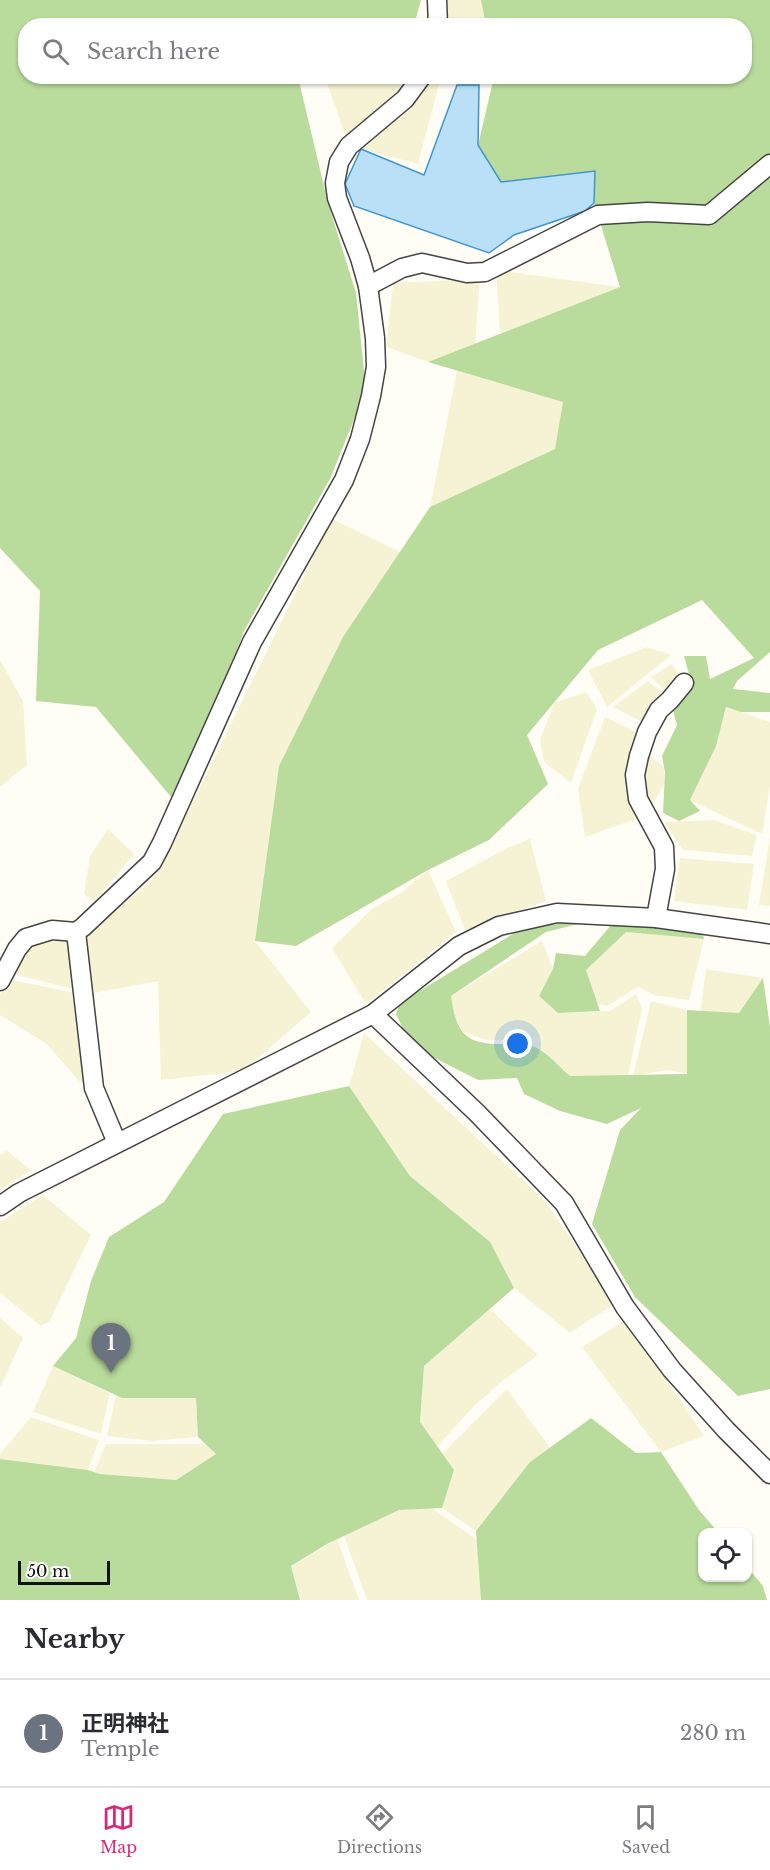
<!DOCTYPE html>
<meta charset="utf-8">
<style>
:root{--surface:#fff;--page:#f7f7f7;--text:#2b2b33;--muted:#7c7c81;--line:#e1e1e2;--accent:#db2777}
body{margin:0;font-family:"Libre Baskerville","Noto Sans JP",serif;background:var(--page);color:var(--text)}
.controls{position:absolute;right:18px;bottom:18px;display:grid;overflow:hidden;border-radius:12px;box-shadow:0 2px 4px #0004}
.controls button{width:54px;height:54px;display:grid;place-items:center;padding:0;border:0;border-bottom:2px solid var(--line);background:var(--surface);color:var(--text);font:30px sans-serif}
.scale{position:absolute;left:18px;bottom:15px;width:92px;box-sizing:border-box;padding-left:6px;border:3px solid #111;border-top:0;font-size:16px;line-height:21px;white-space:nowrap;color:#111;-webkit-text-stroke:4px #fff;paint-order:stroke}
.you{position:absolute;left:518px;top:1044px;width:21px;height:21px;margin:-15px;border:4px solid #fff;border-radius:50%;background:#1a73e8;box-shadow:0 0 0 9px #1a73e833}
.badge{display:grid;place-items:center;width:39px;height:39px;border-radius:50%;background:var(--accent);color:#fff;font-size:20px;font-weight:700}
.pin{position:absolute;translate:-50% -50px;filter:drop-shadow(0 2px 3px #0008)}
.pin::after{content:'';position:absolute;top:32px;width:21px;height:18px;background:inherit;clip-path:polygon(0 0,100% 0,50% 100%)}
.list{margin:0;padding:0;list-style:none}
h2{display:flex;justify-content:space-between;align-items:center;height:78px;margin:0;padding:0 24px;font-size:26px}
h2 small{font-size:20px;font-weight:400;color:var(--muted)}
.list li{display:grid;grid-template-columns:39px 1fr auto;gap:18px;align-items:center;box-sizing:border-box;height:108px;padding:0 24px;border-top:2px solid var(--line)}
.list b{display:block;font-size:22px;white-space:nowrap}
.list p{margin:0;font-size:20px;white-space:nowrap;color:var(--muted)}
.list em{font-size:20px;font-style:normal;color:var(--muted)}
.icon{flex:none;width:33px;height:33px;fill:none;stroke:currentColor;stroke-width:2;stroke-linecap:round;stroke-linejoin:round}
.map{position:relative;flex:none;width:770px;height:1600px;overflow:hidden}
.search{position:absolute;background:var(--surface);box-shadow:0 2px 4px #0004;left:18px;right:18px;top:18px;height:66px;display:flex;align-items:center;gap:15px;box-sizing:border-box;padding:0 21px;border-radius:24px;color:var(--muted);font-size:22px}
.sheet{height:186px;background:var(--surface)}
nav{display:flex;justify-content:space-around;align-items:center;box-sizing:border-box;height:84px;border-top:2px solid var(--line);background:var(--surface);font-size:16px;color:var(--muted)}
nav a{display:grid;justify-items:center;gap:3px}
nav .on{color:var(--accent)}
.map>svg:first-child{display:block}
.farmland{fill:#f6f3d4}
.forest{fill:#b9dc9c}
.water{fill:#b9e0f7;stroke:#3f96cf;stroke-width:1.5}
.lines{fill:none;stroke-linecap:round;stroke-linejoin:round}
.minor-casing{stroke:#444;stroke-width:21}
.minor{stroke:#fff;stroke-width:18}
</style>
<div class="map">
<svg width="770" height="1600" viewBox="0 0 770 1600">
<rect width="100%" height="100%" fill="#fffdf5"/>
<g class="farmland">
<path d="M 441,0 L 483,0 L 488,25 L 443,25 Z"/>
<path d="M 325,77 L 416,77 L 439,84 L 418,164 L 349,146 Z"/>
<path d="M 496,270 L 620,287 L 500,334 Z"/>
<path d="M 480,279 L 475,344 L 428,362 L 386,347 L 393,283 Z"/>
<path d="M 457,371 L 564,402 L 555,449 L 430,507 Z"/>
<path d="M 332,519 L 400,552 L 279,766 L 255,941 L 311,1012 L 243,1071 L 161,1080 L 158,981 L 94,993 L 84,939 L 156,876 Z"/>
<path d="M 647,647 L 671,655 L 607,707 L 588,670 Z"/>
<path d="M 0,660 L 23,701 L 27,765 L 0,787 Z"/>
<path d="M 672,664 L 684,683 L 672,698 L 651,677 Z"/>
<path d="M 648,681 L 670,700 L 646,724 L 613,707 Z"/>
<path d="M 586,692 L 597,709 L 571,783 L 544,762 L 540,740 L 554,703 Z"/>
<path d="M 726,707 L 770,722 L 770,786 L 762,834 L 689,800 L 699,766 L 716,746 Z"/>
<path d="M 605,717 L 638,733 L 627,764 L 636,819 L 585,837 L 578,789 Z"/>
<path d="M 645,752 L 663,766 L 666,781 L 649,811 L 642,780 Z"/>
<path d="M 714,820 L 757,835 L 752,856 L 683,850 L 664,822 Z"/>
<path d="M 108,829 L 134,854 L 94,902 L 84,894 L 90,856 Z"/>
<path d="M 770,838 L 770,906 L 759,905 Z"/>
<path d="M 530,839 L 546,901 L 465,930 L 446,881 L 507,848 Z"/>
<path d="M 680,858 L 754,864 L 747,910 L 674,901 Z"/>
<path d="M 428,870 L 456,932 L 366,1004 L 332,948 L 372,909 L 402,892 Z"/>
<path d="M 626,932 L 704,939 L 689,1000 L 654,995 L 638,987 L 607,1006 L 597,1004 L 586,970 Z"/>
<path d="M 56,935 L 69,939 L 73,989 L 13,974 L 24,951 L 38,942 Z"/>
<path d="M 542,941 L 553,969 L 539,996 L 558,1013 L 610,1011 L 636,994 L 642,1008 L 628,1076 L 570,1076 L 543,1051 L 519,1040 L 486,1040 L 463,1032 L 453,1016 L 451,996 Z"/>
<path d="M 706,969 L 763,978 L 739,1013 L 700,1015 Z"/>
<path d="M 8,979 L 74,993 L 81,1025 L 86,1078 L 82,1083 L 77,1079 L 47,1044 L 0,1015 L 0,995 Z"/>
<path d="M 651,1001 L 687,1010 L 688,1074 L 667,1070 L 633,1076 Z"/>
<path d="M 364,1033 L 544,1200 L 616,1303 L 570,1333 L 514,1288 L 472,1235 L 410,1176 L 349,1086 Z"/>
<path d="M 7,1151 L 31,1170 L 0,1190 L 0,1155 Z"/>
<path d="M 43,1195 L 91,1235 L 49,1322 L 41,1326 L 0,1293 L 0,1222 Z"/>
<path d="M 490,1309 L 538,1355 L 500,1383 L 471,1409 L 437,1447 L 420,1422 L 424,1366 Z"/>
<path d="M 0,1318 L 23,1338 L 0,1388 Z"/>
<path d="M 626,1320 L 704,1436 L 661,1452 L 582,1347 Z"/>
<path d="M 53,1366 L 110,1393 L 101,1434 L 33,1412 Z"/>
<path d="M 507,1389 L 550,1448 L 502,1498 L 476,1531 L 442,1508 L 454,1470 L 442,1454 Z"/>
<path d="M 116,1395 L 196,1398 L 198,1437 L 152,1441 L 107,1436 Z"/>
<path d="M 31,1417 L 99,1440 L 88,1470 L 0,1459 L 0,1454 Z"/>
<path d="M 106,1444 L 205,1444 L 217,1454 L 176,1480 L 100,1474 L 94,1472 Z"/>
<path d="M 432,1508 L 477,1540 L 481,1600 L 367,1600 L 344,1536 L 399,1510 Z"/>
<path d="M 337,1539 L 359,1600 L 300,1600 L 291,1567 Z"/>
</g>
<g class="forest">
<path d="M 0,0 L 421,0 L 414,25 L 26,26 L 26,76 L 298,77 L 328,203 L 356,293 L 366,390 L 330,479 L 244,631 L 222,693 L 171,797 L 96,707 L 36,701 L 40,591 L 0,548 Z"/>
<path d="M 481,0 L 770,0 L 770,652 L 737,681 L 733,689 L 770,693 L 770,712 L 741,712 L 726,707 L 716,746 L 690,800 L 700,811 L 679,821 L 663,813 L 665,772 L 662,756 L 677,725 L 670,700 L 692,685 L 684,656 L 706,656 L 710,679 L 754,658 L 702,600 L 598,650 L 527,735 L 548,784 L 489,840 L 428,870 L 296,946 L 255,941 L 279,766 L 343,637 L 430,507 L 555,449 L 563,402 L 428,362 L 620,287 L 594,203 L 595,171 L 501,182 L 478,145 L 494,77 L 744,76 L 744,26 L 486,25 Z"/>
<path d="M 602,918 L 546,932 L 451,996 C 456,1034 466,1045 505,1044 C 512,1044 522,1043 529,1045 C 545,1049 557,1065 570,1076 L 687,1074 L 687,1010 L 739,1013 L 763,978 L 770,1027 L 770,1389 L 738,1396 L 635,1297 L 592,1224 L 620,1130 L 641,1108 L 607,1124 L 560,1111 L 524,1094 L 517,1078 L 478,1080 L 411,1046 L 396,1014 L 400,1003 L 521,929 Z"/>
<path d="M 612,924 L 702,930 L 704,939 L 626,932 L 586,970 L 600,1011 L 558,1013 L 539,996 L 553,969 L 556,953 L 585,956 Z"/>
<path d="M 349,1086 L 410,1176 L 490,1242 L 514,1288 L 424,1366 L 420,1422 L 454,1470 L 442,1508 L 399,1510 L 327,1544 L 291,1566 L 300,1600 L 0,1600 L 0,1459 L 88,1470 L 100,1474 L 176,1480 L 216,1454 L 198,1437 L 196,1398 L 122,1398 L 53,1366 L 76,1338 L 91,1281 L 109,1237 L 164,1202 L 223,1114 Z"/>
<path d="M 591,1418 L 636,1453 L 661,1452 L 699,1510 L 718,1532 L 702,1532 L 702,1578 L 748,1578 L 748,1568 L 763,1586 L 767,1600 L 481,1600 L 476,1531 L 530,1462 Z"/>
</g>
<path class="water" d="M 457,85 L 479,85 L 478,145 L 501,182 L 595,171 L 594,203 L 585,211 L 514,235 L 489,253 L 354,206 L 345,184 L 361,149 L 424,175 Z"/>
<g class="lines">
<g class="minor-casing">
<g id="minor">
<path d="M 437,0 L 438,26"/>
<path d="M 368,286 L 402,268 L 422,263 L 467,273 L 485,272 L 598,215 L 648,212 L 709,215 L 770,164"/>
<path d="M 656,918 L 665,869 L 664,847 L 638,799 L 635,775 L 639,756 L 647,732 L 659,710 L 670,700 L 684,683"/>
<path d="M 76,932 L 94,1088 L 117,1143"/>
<path d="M 0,981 L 17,949 L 26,938 L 52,930 L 76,932 L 83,927 L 152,862 L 162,843 L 252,642 L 344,480 L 360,439 L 371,396 L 376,367 L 375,338 L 368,286 L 360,258 L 337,198 L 335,183 L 339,162 L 349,146 L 405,99 L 422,76"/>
<path d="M 373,1014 L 477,1113 L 564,1203 L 625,1307 L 672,1370 L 726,1430 L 770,1474"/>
<path d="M 0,1206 L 19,1193 L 373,1014 L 459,946 L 499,926 L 557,913 L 656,918 L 770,934"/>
</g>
</g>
<use href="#minor" class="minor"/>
</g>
</svg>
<div class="controls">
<button><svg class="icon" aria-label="locate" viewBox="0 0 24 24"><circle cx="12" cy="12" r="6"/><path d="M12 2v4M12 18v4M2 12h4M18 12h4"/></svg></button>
</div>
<div class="scale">50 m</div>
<div class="you"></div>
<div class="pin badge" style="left:111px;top:1373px;background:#6b7280">1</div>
<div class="search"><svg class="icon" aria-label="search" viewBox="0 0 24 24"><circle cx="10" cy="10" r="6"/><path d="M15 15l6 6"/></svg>Search here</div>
</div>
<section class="sheet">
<h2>Nearby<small></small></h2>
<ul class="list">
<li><span class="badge" style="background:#6b7280">1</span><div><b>正明神社</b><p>Temple</p></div><em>280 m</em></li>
</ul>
</section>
<nav>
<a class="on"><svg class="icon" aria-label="map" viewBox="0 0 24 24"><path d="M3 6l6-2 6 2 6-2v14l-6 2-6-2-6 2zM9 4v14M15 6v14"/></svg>Map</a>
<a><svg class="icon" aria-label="directions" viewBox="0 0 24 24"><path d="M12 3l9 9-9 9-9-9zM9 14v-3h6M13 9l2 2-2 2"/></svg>Directions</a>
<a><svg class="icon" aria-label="saved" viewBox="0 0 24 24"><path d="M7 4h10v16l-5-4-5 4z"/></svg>Saved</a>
</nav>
